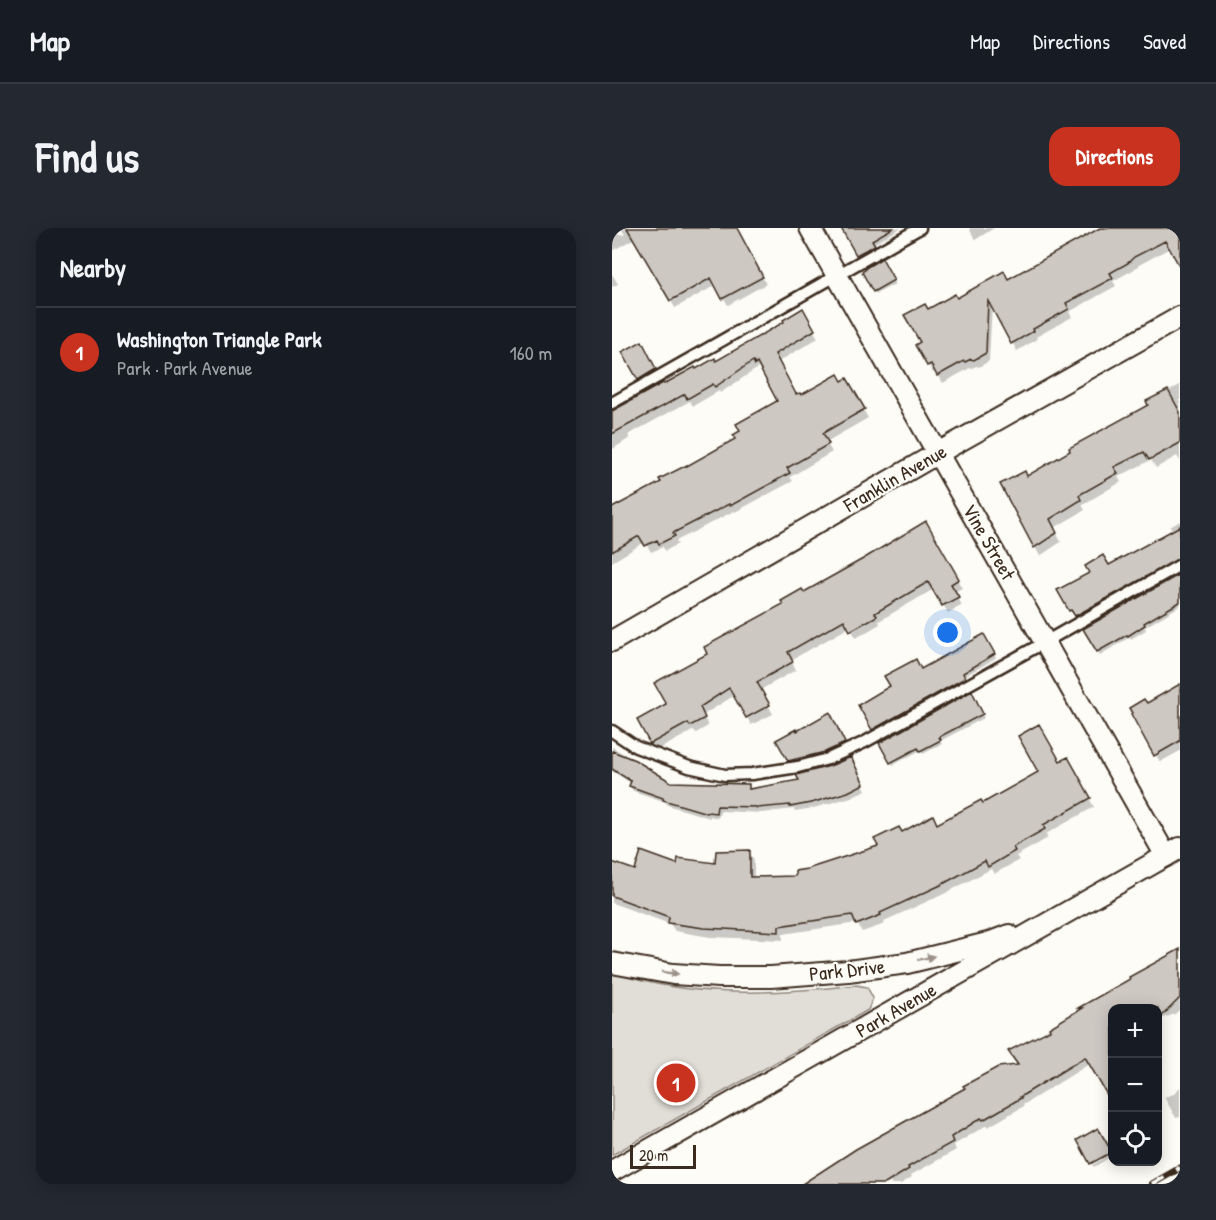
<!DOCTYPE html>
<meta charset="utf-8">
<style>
:root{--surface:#171b24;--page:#242831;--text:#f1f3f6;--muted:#9ea1a6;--line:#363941;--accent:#c8321e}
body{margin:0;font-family:"Patrick Hand",sans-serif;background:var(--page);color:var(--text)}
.controls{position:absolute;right:18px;bottom:18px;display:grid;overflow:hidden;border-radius:12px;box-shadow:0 3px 15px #0003}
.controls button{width:54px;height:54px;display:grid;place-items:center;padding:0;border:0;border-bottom:2px solid var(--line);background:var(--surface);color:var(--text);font:30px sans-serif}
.scale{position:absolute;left:18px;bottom:15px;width:66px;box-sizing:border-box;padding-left:6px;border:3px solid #3b2a1e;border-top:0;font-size:16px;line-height:21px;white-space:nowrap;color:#3b2a1e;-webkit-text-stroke:4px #fdfcf7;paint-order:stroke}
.you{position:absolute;left:336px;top:405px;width:21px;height:21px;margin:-15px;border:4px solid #fff;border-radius:50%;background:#1a73e8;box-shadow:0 0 0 9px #1a73e833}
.badge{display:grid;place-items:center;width:39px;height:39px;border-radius:50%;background:var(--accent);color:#fff;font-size:20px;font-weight:700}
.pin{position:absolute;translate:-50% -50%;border:3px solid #fff;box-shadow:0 2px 6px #0006}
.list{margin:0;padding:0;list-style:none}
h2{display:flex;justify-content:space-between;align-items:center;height:78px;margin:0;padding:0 24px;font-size:26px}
h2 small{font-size:20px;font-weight:400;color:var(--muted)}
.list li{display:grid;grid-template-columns:39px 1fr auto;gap:18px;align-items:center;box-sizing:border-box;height:90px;padding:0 24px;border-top:2px solid var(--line)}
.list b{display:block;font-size:22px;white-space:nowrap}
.list p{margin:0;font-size:20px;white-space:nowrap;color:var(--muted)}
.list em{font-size:20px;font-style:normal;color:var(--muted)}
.icon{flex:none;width:33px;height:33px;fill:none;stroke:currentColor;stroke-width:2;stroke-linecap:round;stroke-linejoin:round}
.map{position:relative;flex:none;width:568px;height:956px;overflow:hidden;border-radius:18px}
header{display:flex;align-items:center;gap:36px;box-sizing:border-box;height:84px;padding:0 30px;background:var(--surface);border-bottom:2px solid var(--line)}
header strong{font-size:28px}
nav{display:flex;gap:33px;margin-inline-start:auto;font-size:21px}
.intro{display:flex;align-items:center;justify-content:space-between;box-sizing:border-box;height:144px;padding:0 36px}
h1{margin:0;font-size:42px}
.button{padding:15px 27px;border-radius:18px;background:var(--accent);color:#fff;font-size:21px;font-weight:700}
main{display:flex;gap:36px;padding:0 36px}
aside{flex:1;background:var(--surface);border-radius:18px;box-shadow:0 3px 15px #0003}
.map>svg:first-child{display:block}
.green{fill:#e1ded7;stroke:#8e847a;stroke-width:1.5}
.shadow{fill:#0003}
.building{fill:#cdc8c2;stroke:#3b2a1e;stroke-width:1.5}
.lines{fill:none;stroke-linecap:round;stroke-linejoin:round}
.lane-casing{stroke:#3b2a1e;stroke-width:15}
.street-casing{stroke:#3b2a1e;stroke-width:24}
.lane{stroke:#fdfcf7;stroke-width:10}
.street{stroke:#fdfcf7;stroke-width:20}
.rail-casing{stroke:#3b2a1e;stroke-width:7}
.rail{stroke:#fdfcf7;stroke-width:4.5;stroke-dasharray:14;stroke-linecap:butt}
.oneway{fill:#9c938a}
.labels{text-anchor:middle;stroke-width:4.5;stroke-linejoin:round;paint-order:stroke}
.street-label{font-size:20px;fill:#3b2a1e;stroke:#fdfcf7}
</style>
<header>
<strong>Map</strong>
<nav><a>Map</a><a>Directions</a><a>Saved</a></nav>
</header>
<div class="intro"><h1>Find us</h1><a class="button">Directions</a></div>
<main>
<aside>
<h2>Nearby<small></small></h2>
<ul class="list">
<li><span class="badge">1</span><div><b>Washington Triangle Park</b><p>Park · Park Avenue</p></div><em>160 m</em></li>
</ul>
</aside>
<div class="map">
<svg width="568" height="956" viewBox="0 0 568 956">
<rect width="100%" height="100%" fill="#fdfcf7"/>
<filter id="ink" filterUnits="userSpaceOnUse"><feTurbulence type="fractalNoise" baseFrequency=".0167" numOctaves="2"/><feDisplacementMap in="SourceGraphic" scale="12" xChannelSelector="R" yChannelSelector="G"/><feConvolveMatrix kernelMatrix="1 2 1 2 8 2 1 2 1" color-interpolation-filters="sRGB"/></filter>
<g filter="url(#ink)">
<path class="green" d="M 0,744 C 78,771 164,766 244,757 L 255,759 L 261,770 L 256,782 L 0,927 Z"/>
<g class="shadow">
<path d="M 9,0 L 123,0 L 154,56 L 116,77 L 104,57 L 63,80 L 23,10 L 0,23 L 0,5 L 13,7 Z"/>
<path d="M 239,0 L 289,0 L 261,16 L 263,21 L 248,30 L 233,4 Z"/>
<path d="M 357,0 L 382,0 L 363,12 Z"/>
<path d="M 485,0 L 568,0 L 558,20 L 527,37 L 521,42 L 501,53 L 504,58 L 457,84 L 460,89 L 424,109 L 425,111 L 405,123 L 380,77 L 377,133 L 367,139 L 364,138 L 359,141 L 358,140 L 331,155 L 324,143 L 321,145 L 305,117 L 310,115 L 315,83 L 396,53 L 486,3 Z"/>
<path d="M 269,32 L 283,56 L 264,66 L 252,44 Z"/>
<path d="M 0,46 L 6,56 L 0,59 Z"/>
<path d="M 190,83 L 206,110 L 166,134 L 184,168 L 188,169 L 234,152 L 256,190 L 214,214 L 220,224 L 178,249 L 181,253 L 123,284 L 122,283 L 64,313 L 66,316 L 53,323 L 51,319 L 39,324 L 33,314 L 0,334 L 0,282 L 125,212 L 167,173 L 150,142 L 148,143 L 146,140 L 108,165 L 107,163 L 81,178 L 78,173 L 16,207 L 18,210 L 1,221 L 0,219 L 0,183 L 104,135 L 174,94 Z"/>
<path d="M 29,115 L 45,145 L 29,154 L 12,124 Z"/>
<path d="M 568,157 L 568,233 L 565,228 L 544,240 L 539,232 L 506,249 L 509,254 L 470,277 L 473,282 L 442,300 L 449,314 L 428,328 L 423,319 L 415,250 L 538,178 L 536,174 Z"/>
<path d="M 568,293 L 568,333 L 466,391 L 462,384 L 460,385 L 447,362 L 496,339 L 561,304 L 558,299 Z"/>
<path d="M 313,295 L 350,360 L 342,364 L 350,377 L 336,385 L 322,361 L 267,393 L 268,396 L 244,410 L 238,399 L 179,432 L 184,442 L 148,462 L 161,486 L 139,497 L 123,467 L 91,487 L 96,498 L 84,505 L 82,502 L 44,523 L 27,493 L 56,477 L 97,427 L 191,366 Z"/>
<path d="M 568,347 L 568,378 L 533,399 L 534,402 L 519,411 L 518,409 L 488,427 L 473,402 Z"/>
<path d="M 371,408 L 384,430 L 351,449 L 354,454 L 263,504 L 248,478 Z"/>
<path d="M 568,458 L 568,523 L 548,534 L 521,487 Z"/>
<path d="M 359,465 L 372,490 L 328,513 L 330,516 L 311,526 L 309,522 L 281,537 L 269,515 Z"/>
<path d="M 217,486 L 233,519 L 216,527 L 179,536 L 166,513 L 184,505 Z"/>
<path d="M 0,519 L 17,529 L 18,532 L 59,556 L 136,557 L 139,563 L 189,553 L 241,536 L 254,562 L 239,569 L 202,580 L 183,583 L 182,581 L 150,585 L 108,583 L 106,590 L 98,588 L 98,590 L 55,577 L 54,574 L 21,563 L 18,558 L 19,555 L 0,543 Z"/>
<path d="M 455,531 L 482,579 L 434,606 L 436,610 L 404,628 L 407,632 L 382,646 L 379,641 L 334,665 L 272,693 L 273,696 L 250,704 L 245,695 L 171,706 L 171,712 L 98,709 L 63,703 L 58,696 L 0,675 L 0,636 L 24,644 L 67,638 L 105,637 L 137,623 L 142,632 L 142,650 L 185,649 L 195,643 L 268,618 L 289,606 L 325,598 L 370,577 Z"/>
<path d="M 568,722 L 568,781 L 563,786 L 546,792 L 546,780 L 500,780 L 479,835 L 411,877 L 412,878 L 376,899 L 375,897 L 342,917 L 344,922 L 299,947 L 300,949 L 289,956 L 279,956 L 278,954 L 276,956 L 190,956 L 408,838 L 440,803 L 561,726 L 560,725 Z"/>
<path d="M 568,859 L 568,889 L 564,890 L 552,869 L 562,866 Z"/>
<path d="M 499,926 L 500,928 L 482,939 L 480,937 Z"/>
</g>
<g class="building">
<path d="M 15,0 L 125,0 L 151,49 L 110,71 L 99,50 L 58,73 Z"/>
<path d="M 229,0 L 281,0 L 260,12 L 263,17 L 244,27 Z"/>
<path d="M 488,0 L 568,0 L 568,39 L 553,13 L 522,29 L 516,35 L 498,45 L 501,50 L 454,75 L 457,81 L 421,101 L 422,103 L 399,116 L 376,73 L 374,125 L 362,132 L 359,131 L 353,134 L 352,133 L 325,148 L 319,136 L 315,138 L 303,117 L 308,114 L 292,87 L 313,76 L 316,81 L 343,66 L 345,70 L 392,43 L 396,51 Z"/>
<path d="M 270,30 L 282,52 L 261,64 L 250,44 L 253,42 L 252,41 Z"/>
<path d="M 191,80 L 203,102 L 163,126 L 184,166 L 188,165 L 189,167 L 226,146 L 230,153 L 235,150 L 253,181 L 211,205 L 217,216 L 175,240 L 178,245 L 118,278 L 117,276 L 61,305 L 63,308 L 47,316 L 45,312 L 33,318 L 27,308 L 0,324 L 0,280 L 49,254 L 47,251 L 75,237 L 75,238 L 123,211 L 121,207 L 128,203 L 124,196 L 165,173 L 145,135 L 143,137 L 141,133 L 103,159 L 101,156 L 75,171 L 73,166 L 0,206 L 0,183 L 51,155 L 52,156 L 83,139 L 84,141 L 103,130 L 104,133 L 172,94 L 171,92 Z"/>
<path d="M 30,113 L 44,141 L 26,152 L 10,124 Z"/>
<path d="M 556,162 L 568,184 L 568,215 L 537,232 L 532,224 L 502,239 L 506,245 L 467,267 L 469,272 L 438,291 L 445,305 L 422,320 L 388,256 L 413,243 L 415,248 L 458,223 L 457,220 L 536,177 L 534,173 Z"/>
<path d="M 314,293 L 347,351 L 339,356 L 347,369 L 330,378 L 316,354 L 263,385 L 265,388 L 238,403 L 232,392 L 176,424 L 181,434 L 145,454 L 158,477 L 134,490 L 117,460 L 88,479 L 93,490 L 78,498 L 76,495 L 38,516 L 25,492 L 54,476 L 42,455 L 95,426 L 92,419 L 171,376 L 169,373 L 190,361 L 192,364 L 251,331 Z"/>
<path d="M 568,298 L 568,330 L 463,388 L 459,382 L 457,383 L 445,362 L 477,345 L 473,338 L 491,327 L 497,337 Z"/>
<path d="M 568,346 L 568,374 L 532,395 L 533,397 L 516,408 L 515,407 L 485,424 L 471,401 Z"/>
<path d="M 372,406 L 383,426 L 351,445 L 353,450 L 260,502 L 246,477 L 278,458 L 272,448 L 304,431 L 309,441 Z"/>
<path d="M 568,456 L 568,513 L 542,528 L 519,486 L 520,485 L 517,480 L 532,471 L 535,475 Z"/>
<path d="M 360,463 L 371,486 L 327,509 L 329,512 L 308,523 L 306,520 L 278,535 L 267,515 Z"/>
<path d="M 218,484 L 233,515 L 213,524 L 176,533 L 164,512 L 184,501 L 185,503 Z"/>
<path d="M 427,496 L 448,533 L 456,529 L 479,570 L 431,597 L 433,601 L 401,619 L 403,623 L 376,639 L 373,633 L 329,657 L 268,685 L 269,687 L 244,697 L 240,687 L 167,698 L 167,704 L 92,700 L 56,695 L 57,689 L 0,668 L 0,634 L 23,642 L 29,623 L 65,636 L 66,630 L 103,635 L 104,623 L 138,622 L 138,649 L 183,648 L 183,643 L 195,641 L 266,618 L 262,611 L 287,599 L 290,604 L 321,587 L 325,596 L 369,572 L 371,575 L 426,544 L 406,508 Z"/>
<path d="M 0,523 L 23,532 L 59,554 L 137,556 L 137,561 L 187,552 L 184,547 L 218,538 L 239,529 L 252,556 L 236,564 L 199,575 L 178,579 L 178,577 L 145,580 L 145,579 L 105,578 L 104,585 L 95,584 L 95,585 L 51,572 L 51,570 L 17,558 L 19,553 L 0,541 Z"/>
<path d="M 568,721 L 568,770 L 546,792 L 546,780 L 501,780 L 501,877 L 473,829 L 408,869 L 409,870 L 371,892 L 369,890 L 339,909 L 341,914 L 296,939 L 297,941 L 273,956 L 190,956 L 244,921 L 353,860 L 351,858 L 386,839 L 406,837 L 396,823 L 438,802 L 437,800 L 470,780 L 466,780 L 518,751 L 517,749 Z"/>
<path d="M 486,900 L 500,924 L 478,936 L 465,912 Z"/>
</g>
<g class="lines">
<g class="lane-casing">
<g id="lane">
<path d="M 0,175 L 308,0"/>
<path d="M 0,503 L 24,519 L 77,539 L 113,547 L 140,546 L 186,539 L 216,531 L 253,514 L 433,414 L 568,337"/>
</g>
</g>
<g class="street-casing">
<g id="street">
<path d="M 198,0 L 554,628"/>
<path d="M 0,413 L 326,225 L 568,89"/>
<path d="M 0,735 L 61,746 L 107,749 L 159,749 L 236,743 L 295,735 L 376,715 L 397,707"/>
<path d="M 0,943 L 568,620"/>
</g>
</g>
<use href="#lane" class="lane"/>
<use href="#street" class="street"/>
<g class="rail-casing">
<path id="rail" d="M 540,956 L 568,940"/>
</g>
<use href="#rail" class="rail"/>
</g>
<defs><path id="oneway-solid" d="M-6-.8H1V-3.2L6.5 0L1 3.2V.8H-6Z" transform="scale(1.5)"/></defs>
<g class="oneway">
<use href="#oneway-solid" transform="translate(314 730) rotate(-14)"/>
<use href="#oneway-solid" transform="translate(58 745) rotate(8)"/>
</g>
</g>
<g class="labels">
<g class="street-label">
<text transform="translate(283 250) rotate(-30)" y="7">Franklin Avenue</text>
<text transform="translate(377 314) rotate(60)" y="7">Vine Street</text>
<text transform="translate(235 742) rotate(-6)" y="7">Park Drive</text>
<text transform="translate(284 782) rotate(-30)" y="7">Park Avenue</text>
</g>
</g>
</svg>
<div class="controls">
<button>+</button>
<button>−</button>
<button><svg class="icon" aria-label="locate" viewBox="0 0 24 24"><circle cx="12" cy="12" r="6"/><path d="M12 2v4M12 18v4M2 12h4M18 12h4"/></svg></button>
</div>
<div class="scale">20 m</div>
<div class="you"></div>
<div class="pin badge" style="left:64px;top:855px">1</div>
</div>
</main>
